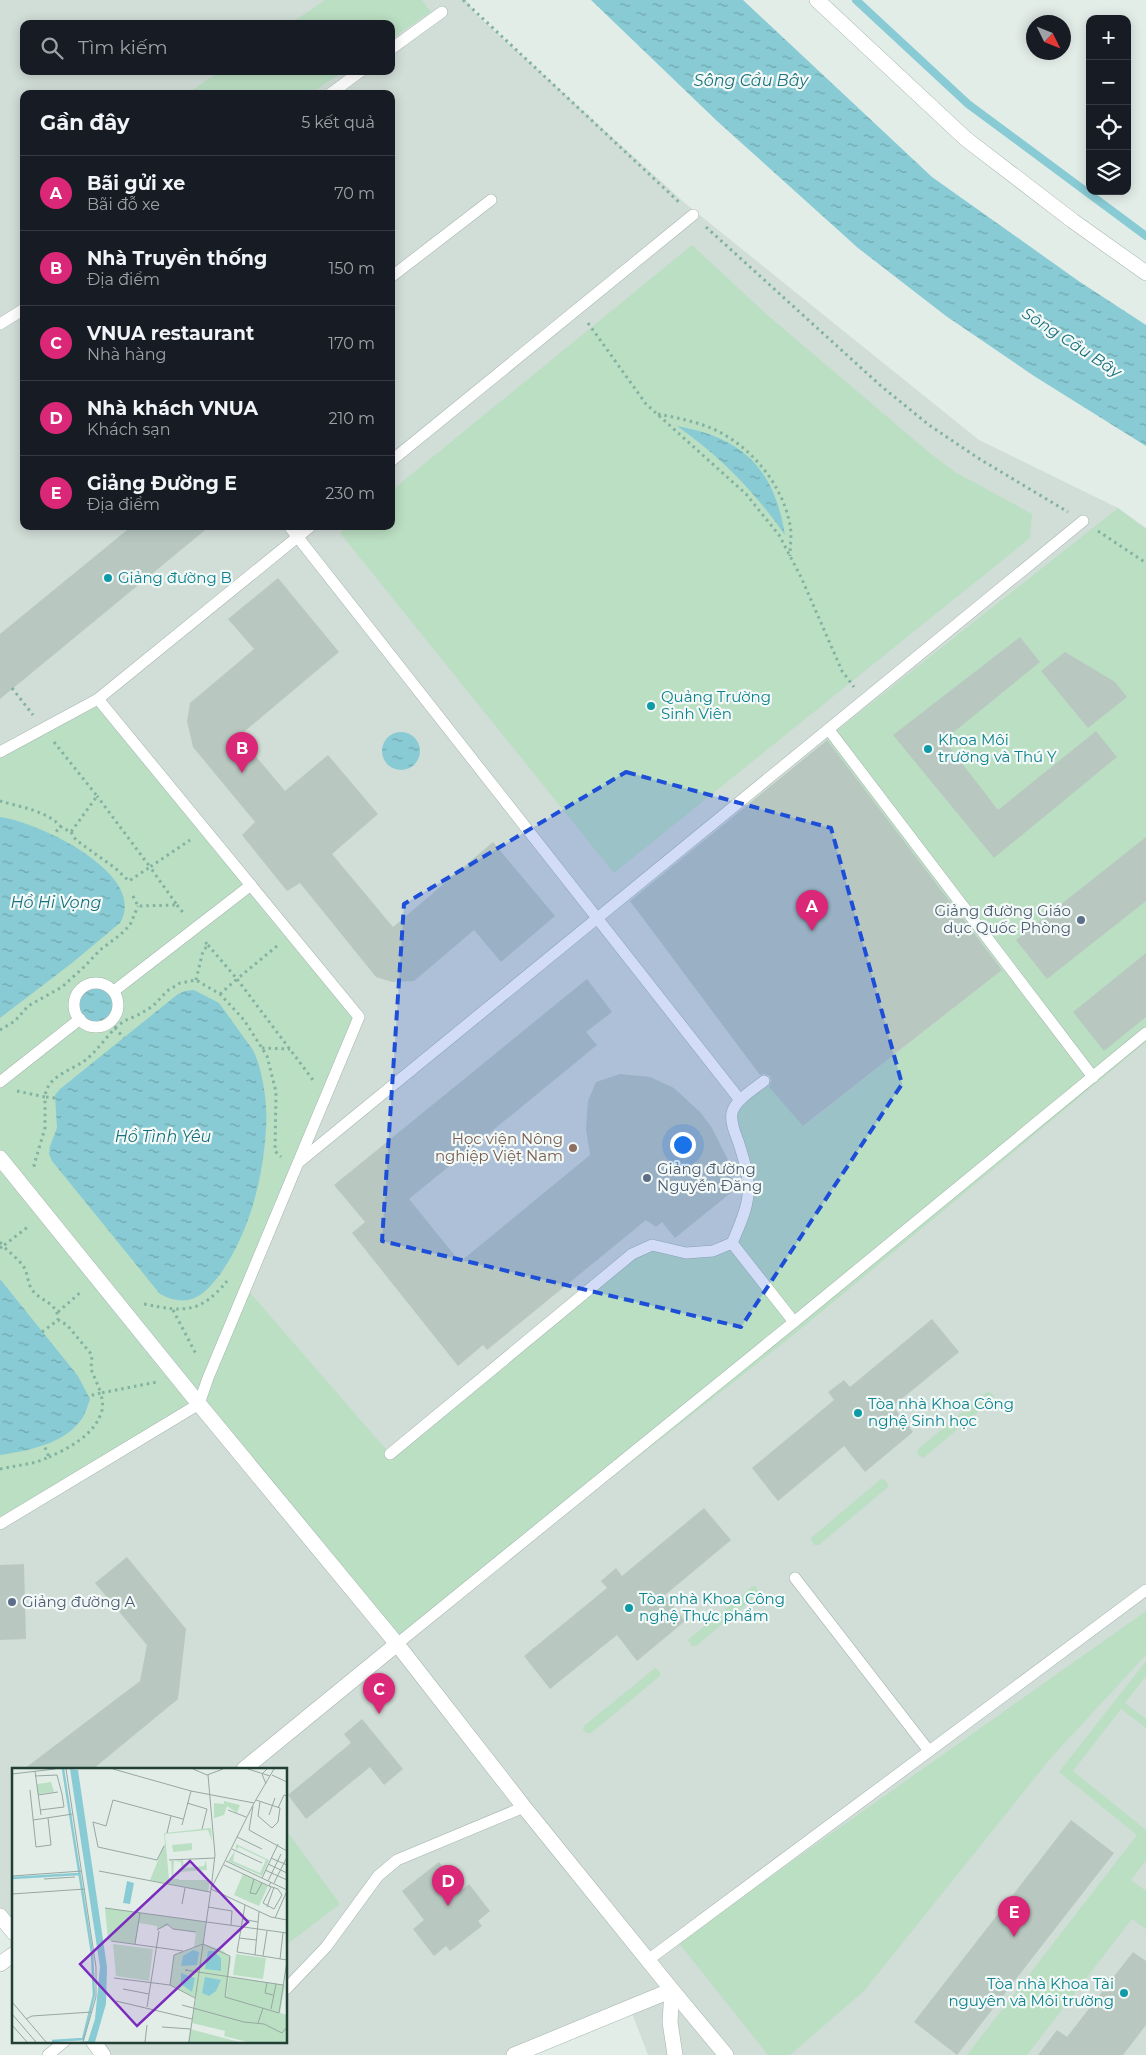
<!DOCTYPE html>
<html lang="vi">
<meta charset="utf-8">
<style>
:root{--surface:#171b24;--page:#20242c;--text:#f1f3f6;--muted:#9ea1a6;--line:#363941;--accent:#db2777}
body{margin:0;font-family:Montserrat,sans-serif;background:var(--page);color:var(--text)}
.controls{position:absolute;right:15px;top:15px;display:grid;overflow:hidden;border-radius:10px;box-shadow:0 2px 12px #0003}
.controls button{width:45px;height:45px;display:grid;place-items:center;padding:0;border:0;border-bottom:1px solid var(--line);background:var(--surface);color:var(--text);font:25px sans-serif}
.compass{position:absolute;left:1026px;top:15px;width:45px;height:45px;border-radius:50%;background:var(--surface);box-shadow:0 2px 12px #0003;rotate:133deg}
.you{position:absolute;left:682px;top:1144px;width:18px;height:18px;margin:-12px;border:4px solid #fff;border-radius:50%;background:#1a73e8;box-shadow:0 0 0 8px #1a73e833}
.badge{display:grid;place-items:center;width:32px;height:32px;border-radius:50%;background:var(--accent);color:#fff;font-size:16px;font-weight:700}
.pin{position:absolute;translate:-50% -41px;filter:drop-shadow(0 1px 2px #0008)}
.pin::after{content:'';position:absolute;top:26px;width:18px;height:15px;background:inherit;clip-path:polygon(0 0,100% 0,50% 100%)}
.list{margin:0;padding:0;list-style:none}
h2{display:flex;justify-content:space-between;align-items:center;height:65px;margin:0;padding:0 20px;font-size:21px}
h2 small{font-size:16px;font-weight:400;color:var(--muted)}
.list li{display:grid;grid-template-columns:32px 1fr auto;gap:15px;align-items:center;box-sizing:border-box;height:75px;padding:0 20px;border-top:1px solid var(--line)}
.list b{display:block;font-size:19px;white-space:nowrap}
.list p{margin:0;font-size:16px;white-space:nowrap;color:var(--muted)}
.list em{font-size:16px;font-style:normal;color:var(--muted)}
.icon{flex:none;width:28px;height:28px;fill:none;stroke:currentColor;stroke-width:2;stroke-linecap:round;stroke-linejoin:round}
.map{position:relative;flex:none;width:1146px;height:2055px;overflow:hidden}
.search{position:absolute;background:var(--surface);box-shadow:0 2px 12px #0003;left:20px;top:20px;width:375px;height:55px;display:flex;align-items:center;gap:12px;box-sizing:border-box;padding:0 18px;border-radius:10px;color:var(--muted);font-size:19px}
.panel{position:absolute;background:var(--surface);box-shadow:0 2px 12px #0003;left:20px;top:90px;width:375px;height:440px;border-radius:10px}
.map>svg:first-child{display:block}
.built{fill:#d1ddd7;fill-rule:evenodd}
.grass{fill:#bbdfc3}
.water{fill:url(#water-ripples)}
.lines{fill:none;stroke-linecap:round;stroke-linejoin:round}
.stream{stroke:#89cbd4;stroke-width:8}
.building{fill:#b8c8c1}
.lane-casing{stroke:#a5b5af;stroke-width:12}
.street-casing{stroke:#a5b5af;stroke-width:16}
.path{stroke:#82b2a1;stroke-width:3;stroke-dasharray:2.5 4;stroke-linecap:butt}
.lane{stroke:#fff;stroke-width:11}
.street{stroke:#fff;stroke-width:15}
.marked{fill:#1d4ed8;fill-opacity:0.2;stroke:#1d4ed8;stroke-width:4;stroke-dasharray:10 6;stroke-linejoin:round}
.culture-dot{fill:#0f9aa8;stroke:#f3f9f6;stroke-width:2}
.service-dot{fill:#5c6f8a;stroke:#f3f9f6;stroke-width:2}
.education-dot{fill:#8d6e63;stroke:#f3f9f6;stroke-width:2}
.labels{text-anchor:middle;stroke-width:4.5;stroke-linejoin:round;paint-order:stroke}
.culture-label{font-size:15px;fill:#0d838f;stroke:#f3f9f6;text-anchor:start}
.service-label{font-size:15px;fill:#4e5e75;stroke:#f3f9f6;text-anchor:start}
.education-label{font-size:15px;fill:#785e54;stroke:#f3f9f6;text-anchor:end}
.water-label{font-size:16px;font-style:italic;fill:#19707e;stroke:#f3f9f6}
.inset-river{fill:none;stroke:#89cbd4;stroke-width:2.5}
.inset-road{fill:none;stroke:#96a7a1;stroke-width:1}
.view{fill:#7b2cbf;fill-opacity:0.15;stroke:#7b2cbf;stroke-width:2.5}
.inset-edge{fill:none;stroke:#223f36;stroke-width:2.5}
</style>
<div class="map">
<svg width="1146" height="2055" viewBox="0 0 1146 2055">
<defs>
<pattern id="water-ripples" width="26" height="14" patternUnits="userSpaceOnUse" patternTransform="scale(1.25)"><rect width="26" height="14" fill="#89cbd4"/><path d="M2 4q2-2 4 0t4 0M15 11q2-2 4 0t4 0" fill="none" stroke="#70a6ad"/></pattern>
</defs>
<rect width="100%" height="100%" fill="#e3ede8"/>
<path class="built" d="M 0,0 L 466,0 L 475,13 L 686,204 L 979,440 L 1118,508 L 1146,528 L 1146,2055 L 648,2055 L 630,2008 L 514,2055 L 108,2055 L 97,2041 L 286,2041 L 286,1769 L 14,1769 L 14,1935 L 0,1917 ZM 24,24 L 391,24 L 391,71 L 24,71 ZM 24,94 L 391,94 L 391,526 L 24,526 Z"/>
<g class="grass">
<path d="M 325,0 L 422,0 L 431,12 L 391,39 L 391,24 L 290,24 Z"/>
<path d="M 220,71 L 344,71 L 310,94 L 187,94 Z"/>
<path d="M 692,245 L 765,313 L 931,454 L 955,472 L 1032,514 L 1030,538 L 614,873 L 340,533 L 348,526 L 391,526 L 391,491 Z"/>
<path d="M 1118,508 L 1146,529 L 1146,1042 L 802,1328 L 399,1645 L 199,1405 L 0,1524 L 0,752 L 98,699 L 359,1017 L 246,1288 L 390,1454 L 618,1266 L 652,1245 L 686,1253 L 732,1243 L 749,1193 L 732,1112 L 764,1081 L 804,1126 L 1002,970 L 826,739 Z"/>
<path d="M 988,1391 L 994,1396 L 994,1399 L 923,1458 L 917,1454 L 918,1449 Z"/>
<path d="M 881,1479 L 885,1480 L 889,1486 L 819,1545 L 814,1545 L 811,1539 L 812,1537 Z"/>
<path d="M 753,1586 L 756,1586 L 759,1594 L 696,1646 L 692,1646 L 688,1640 L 690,1638 Z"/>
<path d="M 1146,1611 L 1146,1655 L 1050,1759 L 864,1991 L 790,2055 L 768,2055 L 678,1942 Z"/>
<path d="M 1146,1661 L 1146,1676 L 1125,1703 L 1146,1719 L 1146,1728 L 1121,1709 L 1073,1771 L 1146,1830 L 1146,1860 L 1131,1880 L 1146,1891 L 1146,1929 L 1132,1919 L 1027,2055 L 967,2055 L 1137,1835 L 1059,1772 Z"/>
<path d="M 655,1668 L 660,1672 L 660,1676 L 591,1733 L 586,1733 L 583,1730 L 584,1726 Z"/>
<path d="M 286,1830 L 340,1904 L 286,1945 Z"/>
</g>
<g class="water">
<path d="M 591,0 L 743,0 L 932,177 L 1080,282 L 1146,325 L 1146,446 L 1034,376 L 946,316 L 858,248 L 717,121 Z"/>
<path d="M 677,426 C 743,438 774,468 785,535 C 755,492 720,456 677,426 Z"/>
<circle cx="401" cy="751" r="19"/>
<path d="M 0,817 C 38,822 149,874 120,923 L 72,963 L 0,1018 Z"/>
<circle cx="96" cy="1004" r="19"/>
<path d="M 194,990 L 219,1003 L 253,1050 C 263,1070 268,1106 266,1129 C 263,1179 250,1231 221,1273 C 204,1296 189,1309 160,1294 L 52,1161 L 49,1154 L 50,1146 L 57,1128 L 55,1095 L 60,1089 L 178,994 L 185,991 Z"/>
<path d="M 0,1279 L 78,1376 L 90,1399 C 88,1405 85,1415 81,1420 C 64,1444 27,1451 0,1455 Z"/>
</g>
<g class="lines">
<path class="stream" d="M 856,0 L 968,104 L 1146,236"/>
</g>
<g class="building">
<path d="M 132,526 L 210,526 L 0,699 L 0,634 Z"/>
<path d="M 278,578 L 339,652 L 239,736 L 285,791 L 328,755 L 378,814 L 332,854 L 393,927 L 493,842 L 555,916 L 501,962 L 474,930 L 414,981 L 392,982 L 376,977 L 300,883 L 287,891 L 242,835 L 255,822 L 193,747 L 187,721 L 190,703 L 254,649 L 228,619 Z"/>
<path d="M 1020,637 L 1040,662 L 944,740 L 998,810 L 1096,731 L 1117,757 L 994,858 L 893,735 Z"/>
<path d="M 1065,652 L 1115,682 L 1127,697 L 1088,728 L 1041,671 Z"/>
<path d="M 827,740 L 1002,970 L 803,1126 L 769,1087 L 771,1081 L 770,1076 L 764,1074 L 760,1075 L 630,901 Z"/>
<path d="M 1146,837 L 1146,901 L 1047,979 L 1016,940 Z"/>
<path d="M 1146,953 L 1146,1017 L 1104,1051 L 1073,1012 Z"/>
<path d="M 587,979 L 612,1012 L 586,1032 L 597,1045 L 409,1199 L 460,1262 L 590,1155 L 586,1129 L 588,1101 L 596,1082 L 620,1074 L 650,1077 L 674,1088 L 700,1112 L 712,1128 L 731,1166 L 726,1171 L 738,1187 L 675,1238 L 662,1222 L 656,1227 L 646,1220 L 487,1350 L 483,1345 L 458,1366 L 352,1233 L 365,1222 L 334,1185 Z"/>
<path d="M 932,1319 L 959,1352 L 893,1406 L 913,1432 L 865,1472 L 844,1446 L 778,1501 L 752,1468 L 834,1400 L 828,1392 L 844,1380 L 850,1387 Z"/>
<path d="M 704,1508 L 731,1540 L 665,1595 L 685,1621 L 637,1661 L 617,1635 L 550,1689 L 524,1656 L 607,1588 L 601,1581 L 616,1568 L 622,1576 Z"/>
<path d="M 127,1557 L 186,1629 L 178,1699 L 93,1769 L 24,1769 L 140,1681 L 147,1645 L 95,1583 Z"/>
<path d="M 24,1564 L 26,1639 L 0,1640 L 0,1565 Z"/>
<path d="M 362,1719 L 403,1769 L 384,1785 L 370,1767 L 306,1819 L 288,1795 L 351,1743 L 344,1734 Z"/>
<path d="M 1071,1820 L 1114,1853 L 957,2055 L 914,2022 Z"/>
<path d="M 439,1862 L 462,1890 L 469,1884 L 490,1911 L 478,1921 L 482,1926 L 450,1951 L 446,1946 L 434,1956 L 413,1929 L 424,1920 L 402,1891 Z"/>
<path d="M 1133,1952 L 1146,1961 L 1146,2025 L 1123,2055 L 1038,2055 L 1057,2030 L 1067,2037 Z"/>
</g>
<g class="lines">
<g class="lane-casing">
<g id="lane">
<path d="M 391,49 L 442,12"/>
<path d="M 330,94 L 361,71"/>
<path d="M 391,277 L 491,200"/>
<path d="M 0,324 L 24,309"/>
<path d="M 391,461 L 693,215"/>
<path d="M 289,526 L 740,1100"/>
<path d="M 829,730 L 1093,1077"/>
<path d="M 0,752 L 98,699 L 311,526"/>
<circle cx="96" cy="1005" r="22"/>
<path d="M 114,991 L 251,885"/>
<path d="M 0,1082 L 80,1019"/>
<path d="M 299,1162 L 1083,521"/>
<path d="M 732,1243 L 794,1322"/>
<path d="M 390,1454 L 632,1254 L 652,1245 L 686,1253 L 713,1251 L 732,1243 C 750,1203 754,1189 740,1147 C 737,1136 730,1125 732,1113 C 735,1100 754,1089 764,1081"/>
<path d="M 0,1524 L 199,1404 L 208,1378 L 359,1017 L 98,699"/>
<path d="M 795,1578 L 929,1751"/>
<path d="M 397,1644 L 794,1322 L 1146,1033"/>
<path d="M 648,1960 L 1146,1590"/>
<path d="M 286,1989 L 326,1947 L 378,1876 L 397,1860 L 524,1807"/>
<path d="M 48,2055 L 65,2041"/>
</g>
</g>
<g class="street-casing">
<g id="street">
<path d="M 817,0 L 966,139 L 1073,221 L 1146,273"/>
<path d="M 0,1158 L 199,1404 L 397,1644 L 524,1807 L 672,1990 L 670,2022 L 675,2055"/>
<path d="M 244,1769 L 397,1644"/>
<path d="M 0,1916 L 14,1933"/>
<path d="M 0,1964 L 14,1954"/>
<path d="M 93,2041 L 103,2055"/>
<path d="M 514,2055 L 672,1990 L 726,2055"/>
</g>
</g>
<g class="path">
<path d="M 463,0 L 680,203"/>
<path d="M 706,227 L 881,386 L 929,425 L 978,458 L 1068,512"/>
<path d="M 588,323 L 646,404 L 746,494 L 779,535 L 801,577 L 842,671 L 854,687"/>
<path d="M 658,414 C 673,417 688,420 703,425 C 745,439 782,481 790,525 C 792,535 790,546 790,556"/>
<path d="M 1098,531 L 1146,563"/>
<path d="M 12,688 L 33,715"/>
<path d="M 54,742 L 97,796 L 71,832 L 61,827"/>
<path d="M 0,801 C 20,807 48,811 61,827 L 53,834"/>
<path d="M 71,832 L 76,840 L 115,868 L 129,881 L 150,867 L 97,796"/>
<path d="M 133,896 L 138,906 L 177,905 L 150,867 L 190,840"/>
<path d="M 177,905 L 185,915"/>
<path d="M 208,945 L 237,979 L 220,994"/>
<path d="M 277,946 L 237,979 L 313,1080"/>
<path d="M 196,980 L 203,951 L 208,945 L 205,942"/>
<path d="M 115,1028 L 124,1021 L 140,1014 L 153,1006 L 167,991 L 180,983 L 196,980 L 220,994 L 244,1020 L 267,1056 L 276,1092 L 275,1151 L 281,1157"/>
<path d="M 0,1030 L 15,1021 L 28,1006 L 62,987 L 84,967 L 100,950 L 120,935 L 130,925 L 138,906"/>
<path d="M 262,1048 L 290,1049"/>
<path d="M 17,1091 L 45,1097 L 45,1128 L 34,1165 L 35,1167"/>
<path d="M 55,1098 L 45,1097 C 47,1074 75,1070 88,1058 C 98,1049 106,1038 115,1028 L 124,1038"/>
<path d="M 0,1242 L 3,1246 L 29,1226"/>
<path d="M 0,1248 L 3,1246 C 10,1253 20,1260 25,1269 C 28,1276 28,1285 33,1291 C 42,1302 58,1303 58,1320"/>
<path d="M 144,1304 C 184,1312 200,1314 227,1281"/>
<path d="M 173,1310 L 197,1356"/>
<path d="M 58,1312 L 82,1291"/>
<path d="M 42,1332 L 58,1320 L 67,1325 L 92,1355 L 91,1369 L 101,1393 L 157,1382"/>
<path d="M 49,1457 C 68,1449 95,1434 101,1413 C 104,1407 102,1400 101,1393 L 89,1396"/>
<path d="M 0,1469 L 37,1462 L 49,1457 L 44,1445"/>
</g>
<use href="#lane" class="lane"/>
<use href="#street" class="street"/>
</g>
<path class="marked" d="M 626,772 L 831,828 L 902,1084 L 741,1327 L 382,1241 L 404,904 Z"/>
<g class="culture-dot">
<circle cx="108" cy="578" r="5"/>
<circle cx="651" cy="706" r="5"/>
<circle cx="928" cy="749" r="5"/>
<circle cx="858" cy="1413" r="5"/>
<circle cx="629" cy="1608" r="5"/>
<circle cx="1124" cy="1993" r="5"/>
</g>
<g class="service-dot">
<circle cx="1081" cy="920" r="5"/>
<circle cx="647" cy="1178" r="5"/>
<circle cx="12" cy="1602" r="5"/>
</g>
<circle class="education-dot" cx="573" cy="1148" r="5"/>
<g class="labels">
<g class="culture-label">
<text x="118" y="583">Giảng đường B</text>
<text x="661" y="702">Quảng Trường<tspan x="661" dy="17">Sinh Viên</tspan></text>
<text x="938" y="745">Khoa Môi<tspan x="938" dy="17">trường và Thú Y</tspan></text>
<text x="868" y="1409">Tòa nhà Khoa Công<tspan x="868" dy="17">nghệ Sinh học</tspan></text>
<text x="639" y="1604">Tòa nhà Khoa Công<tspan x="639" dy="17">nghệ Thực phẩm</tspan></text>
<text x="1114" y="1989" text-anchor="end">Tòa nhà Khoa Tài<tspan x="1114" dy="17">nguyên và Môi trường</tspan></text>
</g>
<g class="service-label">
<text x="1071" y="916" text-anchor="end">Giảng đường Giáo<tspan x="1071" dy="17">dục Quốc Phòng</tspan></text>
<text x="657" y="1174">Giảng đường<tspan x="657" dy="17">Nguyễn Đăng</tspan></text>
<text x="22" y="1607">Giảng đường A</text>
</g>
<g class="education-label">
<text x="563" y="1144">Học viện Nông<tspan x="563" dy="17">nghiệp Việt Nam</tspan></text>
</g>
<g class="water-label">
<text x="751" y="86">Sông Cầu Bây</text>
<text transform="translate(1072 342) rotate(33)" y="6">Sông Cầu Bây</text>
<text x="56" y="908">Hồ Hi Vọng</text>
<text x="163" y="1142">Hồ Tình Yêu</text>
</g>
</g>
<g transform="translate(12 1768)">
<rect width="275" height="275" fill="#e3ede8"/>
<path d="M 39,14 L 42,24 L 26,26 L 25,16 ZM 212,33 L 228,37 L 225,45 L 215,38 L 212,47 L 202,50 L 202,35 L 212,36 ZM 199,60 L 200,73 L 196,62 L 153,66 L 157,112 L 160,111 L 159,93 L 162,93 L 161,111 L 167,111 L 166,103 L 170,102 L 169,94 L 163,93 L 171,92 L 172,100 L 192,98 L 194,92 L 195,102 L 167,104 L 167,112 L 162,112 L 198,112 L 196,124 L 138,112 L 153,75 L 152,65 ZM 224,76 L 257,92 L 250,108 L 216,93 L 223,83 L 221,93 L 248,105 L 254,92 L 227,79 L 224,82 ZM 231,106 L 256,118 L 247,138 L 222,127 ZM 93,140 L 194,154 L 191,176 L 210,182 L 219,190 L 214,228 L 275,247 L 275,274 L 235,274 L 212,268 L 213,263 L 180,255 L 184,230 L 158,217 L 162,187 L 182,180 L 184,164 L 161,161 L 157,157 L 145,162 L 145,158 L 127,155 L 123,176 L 96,172 ZM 101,176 L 141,181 L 137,213 L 104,208 ZM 224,186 L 254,190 L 251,211 L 221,207 ZM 178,261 L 227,274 L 176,274 Z" fill="#bbdfc3"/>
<path d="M 180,75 L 180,82 L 161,84 L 160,77 ZM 217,209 L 273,217 L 268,245 L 214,229 Z" fill="#bbdfc3"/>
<path d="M 58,1 L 66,2 L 95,199 L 94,236 L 83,274 L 67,274 L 76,273 L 83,251 L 88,199 ZM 115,113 L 122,115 L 118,136 L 111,135 ZM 181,182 L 187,184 L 185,197 L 169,198 L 171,188 ZM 196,183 L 202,183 L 209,190 L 209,203 L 193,201 ZM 169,205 L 183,210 L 180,224 L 169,216 ZM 193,209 L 209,212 L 204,223 L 197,228 L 190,225 Z" fill="#89cbd4"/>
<path class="inset-river" d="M 0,110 L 67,106M 40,273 L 71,271 L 82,227 L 80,185 L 51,1"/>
<path class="inset-road" d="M 54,1 L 84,199 L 84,229 L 71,274M 101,1 L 179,23 L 242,35M 181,1 L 195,7 L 211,1M 236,1 L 258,8M 23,3 L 29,47M 0,6 L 43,1M 196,7 L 203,87 L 199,121 L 259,149 L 275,152M 260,7 L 275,14M 23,8 L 45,7 L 50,26 L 52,39 L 28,42M 254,16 L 250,6 L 255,1M 18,22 L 24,79 L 39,77 L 36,50M 26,27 L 46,24M 244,32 L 268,40 L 266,54 L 260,60 L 246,48 L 248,34M 175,35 L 195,41 L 190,61M 242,35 L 262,1M 241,38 L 237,62 L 275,83M 266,40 L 272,27 L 275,28M 216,42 L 234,49M 257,47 L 263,30M 21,52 L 61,46M 170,57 L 179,23M 155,65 L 159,48M 225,69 L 250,81M 152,78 L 145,92 L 86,79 L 81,54 L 94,58 L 101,32 L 171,51M 220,81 L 250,95M 259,90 L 275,97M 157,92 L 203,90M 214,93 L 275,122M 256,96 L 275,105M 212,97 L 257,118M 253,102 L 275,112M 87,103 L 198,124M 0,108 L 70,103M 250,110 L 266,76M 32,111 L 63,109M 242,111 L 238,125 L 244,126 L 250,115M 256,113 L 269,86M 262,115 L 275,89M 259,119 L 251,135 L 262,141 L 270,127 L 266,121 L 257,118 L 259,114M 0,126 L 73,121M 170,136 L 173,120M 233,137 L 225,184 L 275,192M 196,139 L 220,143 L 219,157M 255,139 L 262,119M 93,140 L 275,165M 263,150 L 275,123M 230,151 L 246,154M 145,162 L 155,156 L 161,161 L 184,164M 227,170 L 244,172M 99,173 L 171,183M 123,176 L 128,145M 243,187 L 247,144M 218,188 L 213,229 L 267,245 L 275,193M 251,188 L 255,163M 268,191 L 271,165M 176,202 L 173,202 L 271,217M 102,210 L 158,217 L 183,230M 255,214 L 253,225 L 261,227M 158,217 L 162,187 L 191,176 L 218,188M 111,221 L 137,226M 104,233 L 180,251M 0,234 L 34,274M 170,237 L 232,254 L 252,256 L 270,265 L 275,259M 135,239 L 147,163M 259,241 L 264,216M 0,246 L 24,274M 14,251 L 20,248 L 80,244M 246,255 L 251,240M 0,257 L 15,274M 150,259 L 179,261M 133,274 L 135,257M 177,274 L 199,121 L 242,35"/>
<path class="view" d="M 178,93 L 236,154 L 125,258 L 68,196 Z"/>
<rect width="275" height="275" class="inset-edge"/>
</g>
</svg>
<div class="controls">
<button>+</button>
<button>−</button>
<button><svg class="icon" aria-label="locate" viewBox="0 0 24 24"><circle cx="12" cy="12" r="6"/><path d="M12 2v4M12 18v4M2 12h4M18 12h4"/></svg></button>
<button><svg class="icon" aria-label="layers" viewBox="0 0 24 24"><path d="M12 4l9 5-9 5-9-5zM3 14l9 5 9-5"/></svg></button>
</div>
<svg class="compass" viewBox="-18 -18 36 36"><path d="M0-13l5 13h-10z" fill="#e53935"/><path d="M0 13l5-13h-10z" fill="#9ea1a6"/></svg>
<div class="you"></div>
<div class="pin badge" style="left:812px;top:931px">A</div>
<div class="pin badge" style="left:242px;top:773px">B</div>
<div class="pin badge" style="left:379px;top:1714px">C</div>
<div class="pin badge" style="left:448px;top:1906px">D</div>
<div class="pin badge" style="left:1014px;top:1937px">E</div>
<div class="search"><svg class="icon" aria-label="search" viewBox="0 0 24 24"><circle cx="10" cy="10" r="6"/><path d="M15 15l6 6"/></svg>Tìm kiếm</div>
<section class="panel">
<h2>Gần đây<small>5 kết quả</small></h2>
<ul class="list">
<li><span class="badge">A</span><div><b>Bãi gửi xe</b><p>Bãi đỗ xe</p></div><em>70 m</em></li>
<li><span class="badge">B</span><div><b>Nhà Truyền thống</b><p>Địa điểm</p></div><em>150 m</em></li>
<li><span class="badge">C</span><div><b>VNUA restaurant</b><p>Nhà hàng</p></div><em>170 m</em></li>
<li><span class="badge">D</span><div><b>Nhà khách VNUA</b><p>Khách sạn</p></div><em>210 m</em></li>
<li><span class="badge">E</span><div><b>Giảng Đường E</b><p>Địa điểm</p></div><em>230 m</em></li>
</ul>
</section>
</div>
